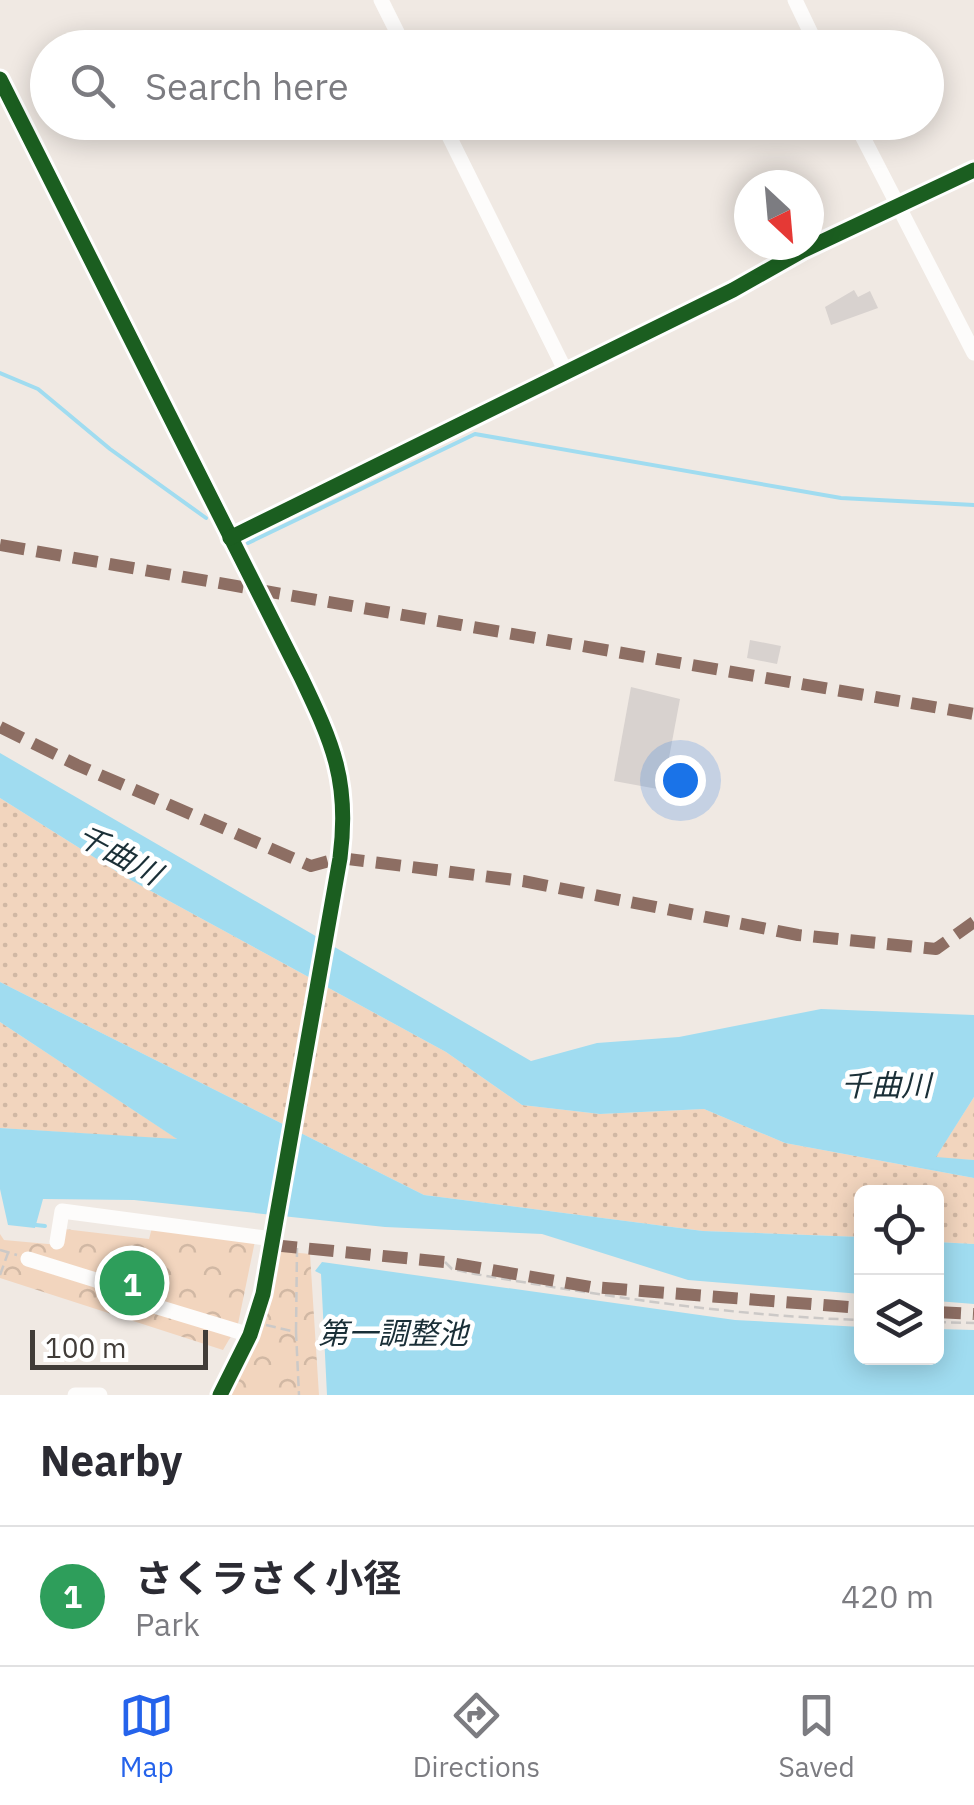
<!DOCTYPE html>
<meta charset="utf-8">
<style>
:root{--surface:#fff;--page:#f2f2f3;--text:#2b2b33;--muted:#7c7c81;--line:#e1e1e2;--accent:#2563eb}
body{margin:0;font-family:"IBM Plex Sans","Noto Sans JP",sans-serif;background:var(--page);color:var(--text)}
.controls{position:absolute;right:30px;bottom:30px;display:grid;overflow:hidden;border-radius:15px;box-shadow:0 5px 25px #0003}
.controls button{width:90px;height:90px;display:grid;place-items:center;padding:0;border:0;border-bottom:2px solid var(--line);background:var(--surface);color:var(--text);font:50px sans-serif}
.compass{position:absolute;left:734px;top:170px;width:90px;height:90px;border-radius:50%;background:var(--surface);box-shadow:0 5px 25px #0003;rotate:154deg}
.scale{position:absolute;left:30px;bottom:25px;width:178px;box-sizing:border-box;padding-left:10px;border:5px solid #413c38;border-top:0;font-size:28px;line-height:35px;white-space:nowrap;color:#413c38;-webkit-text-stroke:8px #fff;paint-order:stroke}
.you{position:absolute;left:680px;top:780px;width:35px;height:35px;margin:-25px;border:8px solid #fff;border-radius:50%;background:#1a73e8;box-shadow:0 0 0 15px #1a73e833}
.badge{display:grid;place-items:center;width:65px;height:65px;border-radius:50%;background:var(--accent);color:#fff;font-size:32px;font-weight:700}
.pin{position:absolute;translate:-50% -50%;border:5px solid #fff;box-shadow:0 2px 10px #0006}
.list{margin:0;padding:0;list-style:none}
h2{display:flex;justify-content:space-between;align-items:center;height:130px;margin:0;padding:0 40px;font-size:42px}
h2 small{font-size:32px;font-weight:400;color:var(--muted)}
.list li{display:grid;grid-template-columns:65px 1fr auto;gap:30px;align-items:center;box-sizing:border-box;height:140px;padding:0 40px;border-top:2px solid var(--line)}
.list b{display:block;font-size:38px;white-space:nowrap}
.list p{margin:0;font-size:32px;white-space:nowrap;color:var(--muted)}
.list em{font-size:32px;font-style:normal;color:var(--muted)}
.icon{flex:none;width:55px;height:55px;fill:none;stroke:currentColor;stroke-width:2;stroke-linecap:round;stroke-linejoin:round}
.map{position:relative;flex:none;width:974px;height:1395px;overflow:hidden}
.search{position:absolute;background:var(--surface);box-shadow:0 5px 25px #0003;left:30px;right:30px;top:30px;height:110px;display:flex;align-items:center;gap:25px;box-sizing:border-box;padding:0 35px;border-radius:55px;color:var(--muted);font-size:38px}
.sheet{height:270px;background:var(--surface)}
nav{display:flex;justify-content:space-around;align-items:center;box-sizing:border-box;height:140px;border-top:2px solid var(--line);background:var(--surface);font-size:28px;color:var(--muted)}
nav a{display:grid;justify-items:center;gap:5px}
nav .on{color:var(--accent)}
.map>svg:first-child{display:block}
.grass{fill:url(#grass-dots)}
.forest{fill:url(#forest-crowns)}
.water{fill:#a0dcf0}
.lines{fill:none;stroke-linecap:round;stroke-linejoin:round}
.stream{stroke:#a0dcf0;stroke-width:4}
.building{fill:#d8d2cf}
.path{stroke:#ccc9c7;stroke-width:2.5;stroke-dasharray:10 5;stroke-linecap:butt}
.minor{stroke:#fdfcfb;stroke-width:15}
.quiet{stroke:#8d6e63;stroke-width:12;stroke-dasharray:25 12;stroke-linecap:butt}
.cycleway-casing{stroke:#fff;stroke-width:21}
.cycleway{stroke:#1b5e20;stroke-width:15}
.labels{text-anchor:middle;stroke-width:9;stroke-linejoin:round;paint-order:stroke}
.water-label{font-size:30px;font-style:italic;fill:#1a2f37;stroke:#fff}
</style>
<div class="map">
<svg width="974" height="1395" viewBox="0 0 974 1395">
<defs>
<pattern id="grass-dots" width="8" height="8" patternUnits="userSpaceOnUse" patternTransform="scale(2.5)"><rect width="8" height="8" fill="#f2d5be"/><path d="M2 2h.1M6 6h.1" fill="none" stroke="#d1b8a4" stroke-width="1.8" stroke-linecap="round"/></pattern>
<pattern id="forest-crowns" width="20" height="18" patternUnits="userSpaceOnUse" patternTransform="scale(2.5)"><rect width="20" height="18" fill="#f2d5be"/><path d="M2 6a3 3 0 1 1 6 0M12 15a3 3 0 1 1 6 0" fill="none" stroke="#d1b8a4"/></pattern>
</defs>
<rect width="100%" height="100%" fill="#f0e9e3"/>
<g class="grass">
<path d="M 0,798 L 127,878 L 446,1052 L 522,1105 L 600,1114 L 704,1109 L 785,1143 L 974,1178 L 974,1244 L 937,1242 L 936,1192 L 862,1192 L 861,1237 L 703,1231 L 424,1195 L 0,982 Z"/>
<path d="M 0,1022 L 179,1140 L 0,1128 Z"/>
<path d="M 974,1097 L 974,1160 L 935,1158 Z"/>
</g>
<g class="forest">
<path d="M 153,1224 L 255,1241 L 238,1324 L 223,1350 L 0,1278 L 0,1234 L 4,1240 L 59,1245 L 64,1229 L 149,1239 Z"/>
<path d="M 279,1251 L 310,1254 L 319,1395 L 228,1395 L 263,1325 Z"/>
</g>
<g class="water">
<path d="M 0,753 L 531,1061 L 597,1043 L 679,1037 L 821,1009 L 974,1015 L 974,1097 L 936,1157 L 974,1160 L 974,1178 L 785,1143 L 704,1109 L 600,1114 L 522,1105 L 446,1052 L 127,878 L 0,798 Z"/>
<path d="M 0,982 L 424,1195 L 703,1231 L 861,1237 L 861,1294 L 688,1280 L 542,1234 L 385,1227 L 134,1200 L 43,1199 L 35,1228 L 8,1225 L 0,1189 L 0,1128 L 177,1139 L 0,1022 Z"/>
<path d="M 936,1242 L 974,1244 L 974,1304 L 937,1301 Z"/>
<path d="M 322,1262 L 735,1320 L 861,1327 L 862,1358 L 936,1358 L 937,1329 L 974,1330 L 974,1395 L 327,1395 L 321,1274 L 315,1271 Z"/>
</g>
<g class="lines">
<g class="stream">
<path d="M 0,373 L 38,389 L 110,449 L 206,518"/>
<path d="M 248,543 L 475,434 L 841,498 L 974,505"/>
<path d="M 36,1225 L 45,1226"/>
</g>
</g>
<g class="building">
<path d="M 854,290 L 858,297 L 870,291 L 878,308 L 831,325 L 825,307 Z"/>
<path d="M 750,640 L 781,646 L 777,664 L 747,658 Z"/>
<path d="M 631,687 L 680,699 L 663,790 L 614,781 Z"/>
</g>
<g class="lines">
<g class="path">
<path d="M 0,1250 L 17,1255"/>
<path d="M 445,1262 L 452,1269 L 475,1274 C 603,1296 731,1316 862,1320"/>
<path d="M 0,1275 L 8,1253"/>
<path d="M 936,1322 L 974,1323"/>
<path d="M 266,1325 L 296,1332 L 299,1395"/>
<path d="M 296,1332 L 297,1248"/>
</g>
<g class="minor">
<path d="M 381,0 L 405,48"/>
<path d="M 795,0 L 818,48"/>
<path d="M 0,79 L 301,677 C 333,744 350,782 340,858 L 263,1294 L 250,1335 L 220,1395"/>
<path d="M 442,122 L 566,372"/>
<path d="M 855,122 L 974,353"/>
<path d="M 230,538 L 733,290 L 802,251 L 974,170"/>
<path d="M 57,1242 L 62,1211 L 273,1239"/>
<path d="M 28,1259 L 99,1281 L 105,1291 L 250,1335"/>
<path d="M 75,1395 L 100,1395"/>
</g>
<g class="quiet">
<path d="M 0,545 L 974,714"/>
<path d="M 0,727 L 77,765 L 311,866 L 340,858 L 523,881 L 798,935 L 936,949 L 974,922"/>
<path d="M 272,1245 L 445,1262 L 591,1287 L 862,1308"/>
<path d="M 936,1312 L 974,1314"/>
</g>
<g class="cycleway-casing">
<g id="cycleway">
<path d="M 0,79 L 301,677 C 333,744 350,782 340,858 L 263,1294 L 250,1335 L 220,1395"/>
<path d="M 230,538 L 733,290 L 802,251 L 974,170"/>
</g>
</g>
<use href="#cycleway" class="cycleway"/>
</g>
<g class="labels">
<g class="water-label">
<text transform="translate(119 855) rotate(29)" y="10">千曲川</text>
<text x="886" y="1096">千曲川</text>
<text x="393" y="1344">第一調整池</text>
</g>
</g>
</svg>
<div class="controls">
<button><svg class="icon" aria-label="locate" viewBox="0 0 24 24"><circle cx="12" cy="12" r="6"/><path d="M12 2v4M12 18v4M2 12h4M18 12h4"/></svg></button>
<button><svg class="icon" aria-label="layers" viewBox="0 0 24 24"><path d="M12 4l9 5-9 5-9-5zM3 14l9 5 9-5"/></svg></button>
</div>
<svg class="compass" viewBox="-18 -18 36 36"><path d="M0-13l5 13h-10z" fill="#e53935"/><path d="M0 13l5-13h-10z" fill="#7c7c81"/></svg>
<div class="scale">100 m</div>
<div class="you"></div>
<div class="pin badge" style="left:132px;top:1283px;background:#2e9e5b">1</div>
<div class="search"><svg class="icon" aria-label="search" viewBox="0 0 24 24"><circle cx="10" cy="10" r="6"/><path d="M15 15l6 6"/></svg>Search here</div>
</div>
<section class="sheet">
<h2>Nearby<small></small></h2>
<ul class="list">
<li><span class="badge" style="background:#2e9e5b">1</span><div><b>さくラさく小径</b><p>Park</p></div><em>420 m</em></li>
</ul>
</section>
<nav>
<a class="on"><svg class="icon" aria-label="map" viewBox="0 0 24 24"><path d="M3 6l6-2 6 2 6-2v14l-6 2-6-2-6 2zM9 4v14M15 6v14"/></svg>Map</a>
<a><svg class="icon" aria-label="directions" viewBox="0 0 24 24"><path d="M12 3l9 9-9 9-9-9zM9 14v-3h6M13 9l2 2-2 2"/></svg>Directions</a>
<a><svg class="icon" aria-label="saved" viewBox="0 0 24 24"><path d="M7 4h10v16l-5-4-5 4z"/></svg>Saved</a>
</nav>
